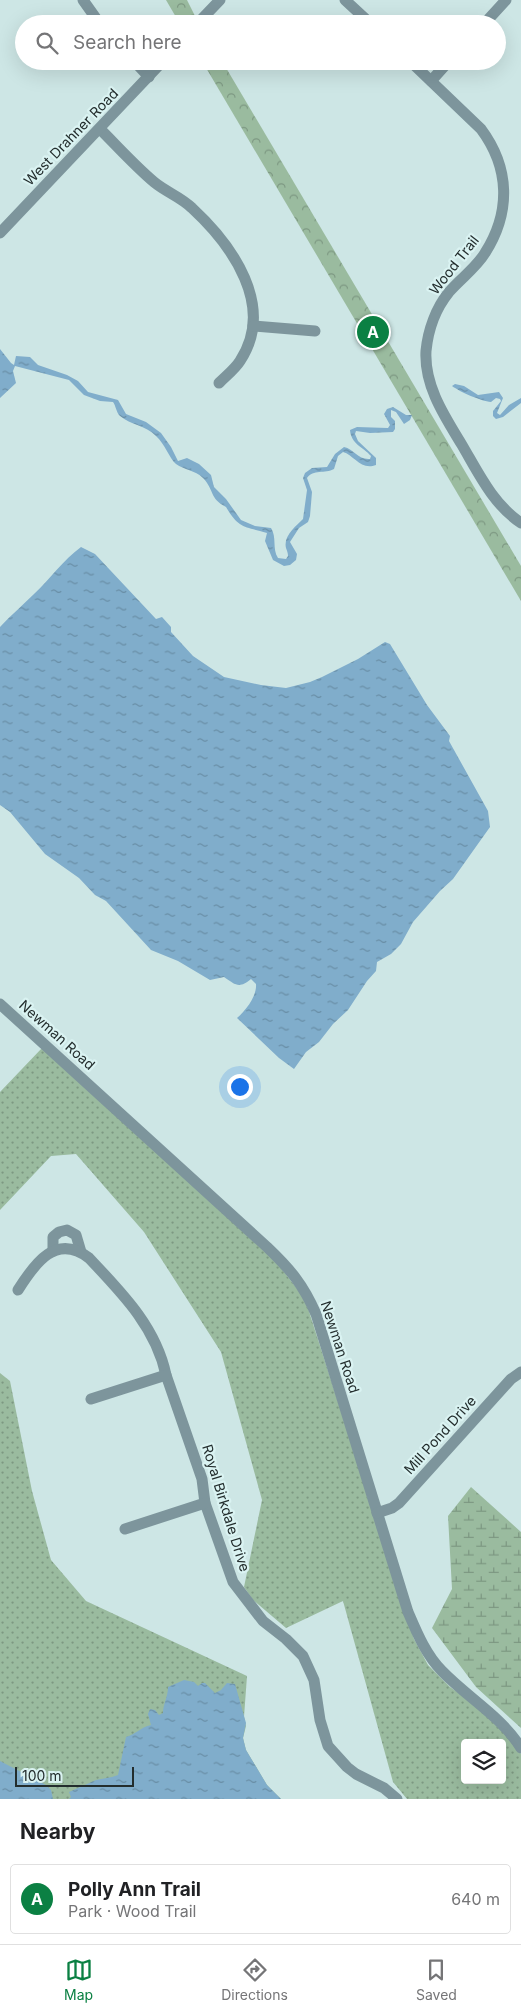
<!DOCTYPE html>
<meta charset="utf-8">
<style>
:root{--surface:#fff;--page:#f2f2f2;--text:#202124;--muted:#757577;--line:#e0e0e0;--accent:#0b8043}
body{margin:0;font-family:Inter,sans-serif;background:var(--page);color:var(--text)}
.controls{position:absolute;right:15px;bottom:15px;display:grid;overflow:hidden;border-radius:5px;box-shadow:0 5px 20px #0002}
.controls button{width:45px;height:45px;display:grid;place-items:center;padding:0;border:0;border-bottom:1px solid var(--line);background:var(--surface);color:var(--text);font:25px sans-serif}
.scale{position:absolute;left:15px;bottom:12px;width:119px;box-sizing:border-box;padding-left:5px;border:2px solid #232d2d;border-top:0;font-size:14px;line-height:18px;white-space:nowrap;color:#232d2d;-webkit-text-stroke:4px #daf3f2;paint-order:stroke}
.you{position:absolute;left:239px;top:1086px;width:18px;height:18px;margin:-12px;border:4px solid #fff;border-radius:50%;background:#1a73e8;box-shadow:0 0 0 8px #1a73e833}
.badge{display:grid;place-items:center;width:32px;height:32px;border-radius:50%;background:var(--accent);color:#fff;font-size:16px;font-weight:700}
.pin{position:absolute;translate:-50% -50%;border:2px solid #fff;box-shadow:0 1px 5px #0006}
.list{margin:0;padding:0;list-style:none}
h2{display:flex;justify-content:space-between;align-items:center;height:65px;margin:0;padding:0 20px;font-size:21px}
h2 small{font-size:16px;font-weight:400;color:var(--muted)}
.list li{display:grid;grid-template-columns:32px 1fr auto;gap:15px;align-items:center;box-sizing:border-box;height:70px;margin:0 10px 10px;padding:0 10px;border:1px solid var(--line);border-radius:5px}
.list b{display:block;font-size:19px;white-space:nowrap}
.list p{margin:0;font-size:16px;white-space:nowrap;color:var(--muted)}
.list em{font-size:16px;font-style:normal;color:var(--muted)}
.icon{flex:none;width:28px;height:28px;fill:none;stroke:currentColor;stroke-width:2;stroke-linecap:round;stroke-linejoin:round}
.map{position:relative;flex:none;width:521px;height:1799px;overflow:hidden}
.search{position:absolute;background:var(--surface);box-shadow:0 5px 20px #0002;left:15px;right:15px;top:15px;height:55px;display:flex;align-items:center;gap:12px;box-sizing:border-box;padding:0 18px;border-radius:28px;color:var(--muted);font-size:19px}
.sheet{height:145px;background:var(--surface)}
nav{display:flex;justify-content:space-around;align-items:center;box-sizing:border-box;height:70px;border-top:1px solid var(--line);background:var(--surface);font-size:14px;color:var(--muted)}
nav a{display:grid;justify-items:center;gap:2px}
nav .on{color:var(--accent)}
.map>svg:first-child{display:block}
.grass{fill:url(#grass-dots);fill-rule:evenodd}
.forest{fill:url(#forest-crowns)}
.wetland{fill:url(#wetland-marsh)}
.water{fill:url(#water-ripples)}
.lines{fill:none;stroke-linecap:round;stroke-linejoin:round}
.minor{stroke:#7d959c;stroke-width:11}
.labels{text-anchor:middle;stroke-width:4.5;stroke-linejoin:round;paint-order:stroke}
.street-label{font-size:14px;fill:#232d2d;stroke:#daf3f2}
</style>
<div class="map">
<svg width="521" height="1799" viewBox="0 0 521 1799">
<defs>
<pattern id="grass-dots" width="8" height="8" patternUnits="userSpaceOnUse" patternTransform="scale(1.25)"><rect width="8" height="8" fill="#9abb9f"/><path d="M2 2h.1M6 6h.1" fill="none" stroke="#7d9882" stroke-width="1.8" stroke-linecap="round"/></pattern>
<pattern id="forest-crowns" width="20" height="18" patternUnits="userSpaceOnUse" patternTransform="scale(1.25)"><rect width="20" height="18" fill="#9abb9f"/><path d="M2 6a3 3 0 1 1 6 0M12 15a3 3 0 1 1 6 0" fill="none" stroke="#7d9882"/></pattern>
<pattern id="wetland-marsh" width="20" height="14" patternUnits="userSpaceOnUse" patternTransform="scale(1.25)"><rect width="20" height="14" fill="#9abb9f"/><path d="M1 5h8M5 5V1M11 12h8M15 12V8" fill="none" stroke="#7d9882"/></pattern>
<pattern id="water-ripples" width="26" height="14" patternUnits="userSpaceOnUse" patternTransform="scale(1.25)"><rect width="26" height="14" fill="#80adcb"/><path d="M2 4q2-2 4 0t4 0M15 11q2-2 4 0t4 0" fill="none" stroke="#688da5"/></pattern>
</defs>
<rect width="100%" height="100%" fill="#cde6e5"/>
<g class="grass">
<path d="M 42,1048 L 271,1255 L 305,1299 L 414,1639 L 428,1665 L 450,1687 L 477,1706 L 516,1745 L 521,1754 L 521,1799 L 407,1799 L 393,1782 L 343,1601 L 286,1628 L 253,1600 L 244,1587 L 262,1500 L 221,1352 L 144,1232 L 76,1154 L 51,1156 L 0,1210 L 0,1092 ZM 465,1743 L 502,1743 L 502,1780 L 465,1780 Z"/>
<path d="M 0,1373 L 10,1381 L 32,1491 L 51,1560 L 86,1601 L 247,1676 L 244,1717 L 246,1726 L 243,1738 L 246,1750 L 267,1785 L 281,1799 L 0,1799 Z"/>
</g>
<g class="forest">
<path d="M 166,0 L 187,0 L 199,24 L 180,24 Z"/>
<path d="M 202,61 L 222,61 L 521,566 L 521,601 Z"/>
</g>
<path class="wetland" d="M 471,1487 L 521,1532 L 521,1728 L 476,1687 L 432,1628 L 452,1589 L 448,1516 Z"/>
<g class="water">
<path d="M 0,349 L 11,363 L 14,365 L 16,356 L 30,357 L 38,365 L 67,375 L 78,381 L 88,392 L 118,400 L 126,414 L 146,422 L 161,433 L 171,447 L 178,461 L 187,458 L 199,464 L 211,475 L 214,487 L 226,499 L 241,520 L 255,526 L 271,528 C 277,537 272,549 278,558 L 286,559 L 288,556 C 288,553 287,551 286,548 C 283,536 296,526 303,519 L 307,490 L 303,478 L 305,473 L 312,468 L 327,467 L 335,454 L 344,447 C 354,449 358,460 370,459 L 371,456 C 363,447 351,444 350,430 L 357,427 L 388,428 L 390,425 L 384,414 L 387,409 L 393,407 L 406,415 L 412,415 L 410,420 L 404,424 L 396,412 L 391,410 L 391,417 L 395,421 L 395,429 L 393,432 L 370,433 L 356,431 L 355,434 L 358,441 L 376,458 L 376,465 C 361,471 354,455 343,452 L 338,456 L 334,469 C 325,474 313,469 307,478 L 312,492 L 310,516 L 308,522 L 299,528 L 290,542 L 297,554 L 296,560 L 290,565 L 284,566 L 273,560 L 265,541 L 267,533 C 244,526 239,529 226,507 C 209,498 215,491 203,478 C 195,470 184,470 176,464 C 169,458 165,444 156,436 C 145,425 131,425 120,416 C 116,412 116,406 113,402 L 100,401 L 84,395 L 69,380 L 15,366 L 13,371 L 16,383 L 0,398 Z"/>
<path d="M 455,384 L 464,386 L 478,395 L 499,392 L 503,398 L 497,413 L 500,415 L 509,405 L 521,398 L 521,403 L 503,417 L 496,419 L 493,416 L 493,411 L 501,401 L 500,399 L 496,398 L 491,402 C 481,401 460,392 452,386 Z"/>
<path d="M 81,547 L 95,554 L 156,619 L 162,617 L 171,627 L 171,632 L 193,656 L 224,677 L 261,685 L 286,688 L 310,682 L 322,677 L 358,659 L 385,642 L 390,644 L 427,705 L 450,736 L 449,741 L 488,811 L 490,827 L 453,879 L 440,891 L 413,922 L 401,944 L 391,954 L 377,962 L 376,971 L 367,981 L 348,1010 L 333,1024 L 319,1042 L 306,1052 L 294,1069 L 279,1058 L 237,1018 C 246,1010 257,996 256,984 L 251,979 C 239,989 236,985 224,977 L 210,980 L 178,961 L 151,950 L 106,901 L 95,895 L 79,878 L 45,854 L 10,812 L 0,805 L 0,627 C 11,615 23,605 34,594 C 50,579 63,560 81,547 Z"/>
<path d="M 184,1680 L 194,1682 L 198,1686 L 202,1683 L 205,1683 L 215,1693 L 221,1690 L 227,1683 L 235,1684 L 246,1723 L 243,1738 L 246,1750 L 267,1785 L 281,1799 L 69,1799 L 71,1797 L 69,1792 L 96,1780 L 112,1777 L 118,1775 L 126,1737 C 136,1734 141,1727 151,1725 L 148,1714 L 150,1709 L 155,1710 L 159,1715 L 163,1713 C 163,1704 168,1697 168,1687 Z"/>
<path d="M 0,1761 L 46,1785 L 51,1790 L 53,1799 L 0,1799 Z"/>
</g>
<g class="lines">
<g class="minor">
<path d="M 83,0 L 100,24"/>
<path d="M 345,0 L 371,24"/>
<path d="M 197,24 L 220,0"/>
<path d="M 484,24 L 506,0"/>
<path d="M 134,61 L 149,77"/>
<path d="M 410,61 L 481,129 C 510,168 511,212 485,253 C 476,268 461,278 449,292 C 436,308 428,330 426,351 C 424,386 445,417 462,445 C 479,474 493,504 521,523"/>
<path d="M 431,81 L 449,61"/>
<path d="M 100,129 C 118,147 135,166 154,182 C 166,192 181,197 192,208 C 232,245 276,306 240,361 C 235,369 226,376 219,383"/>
<path d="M 0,233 L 163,61"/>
<path d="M 253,326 L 315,331"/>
<path d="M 0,1004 L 267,1247 C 290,1269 303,1284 316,1314 L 408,1612 C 417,1633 426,1655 442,1671 C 468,1698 501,1716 521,1748"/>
<path d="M 53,1251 L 53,1237 L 59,1232 L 67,1230 L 76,1235 L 81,1252"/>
<path d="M 18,1290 C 35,1263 56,1233 89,1258 C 122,1293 156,1327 166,1375 L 202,1479 L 205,1503 L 233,1582 L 263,1621 L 286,1639 L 303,1656 L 314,1680 L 320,1720 L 328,1746 L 347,1767 L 356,1774 L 384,1788 L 397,1799"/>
<path d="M 91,1399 L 166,1375"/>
<path d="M 377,1513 L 392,1508 L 399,1503 L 511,1379 L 521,1372"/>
<path d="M 125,1529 L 205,1503"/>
</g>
</g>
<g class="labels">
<g class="street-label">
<text transform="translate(71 137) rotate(-46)" y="5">West Drahner Road</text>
<text transform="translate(454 265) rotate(-52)" y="5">Wood Trail</text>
<text transform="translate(57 1035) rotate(42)" y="5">Newman Road</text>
<text transform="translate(340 1347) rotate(72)" y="5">Newman Road</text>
<text transform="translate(440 1435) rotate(-48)" y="5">Mill Pond Drive</text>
<text transform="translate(226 1508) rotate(73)" y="5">Royal Birkdale Drive</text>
</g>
</g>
</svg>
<div class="controls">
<button><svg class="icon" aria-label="layers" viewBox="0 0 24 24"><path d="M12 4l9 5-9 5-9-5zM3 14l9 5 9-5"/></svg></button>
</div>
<div class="scale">100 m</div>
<div class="you"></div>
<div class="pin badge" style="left:373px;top:332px">A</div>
<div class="search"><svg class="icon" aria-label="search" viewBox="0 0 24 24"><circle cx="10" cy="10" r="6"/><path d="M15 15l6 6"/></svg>Search here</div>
</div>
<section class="sheet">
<h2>Nearby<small></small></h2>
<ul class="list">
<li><span class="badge">A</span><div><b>Polly Ann Trail</b><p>Park · Wood Trail</p></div><em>640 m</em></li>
</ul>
</section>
<nav>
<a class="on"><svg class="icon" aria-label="map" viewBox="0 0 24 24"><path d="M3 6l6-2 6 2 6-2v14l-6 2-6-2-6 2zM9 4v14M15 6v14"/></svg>Map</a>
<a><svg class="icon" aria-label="directions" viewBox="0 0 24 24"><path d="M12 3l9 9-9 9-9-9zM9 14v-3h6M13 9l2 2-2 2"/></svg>Directions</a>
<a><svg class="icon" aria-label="saved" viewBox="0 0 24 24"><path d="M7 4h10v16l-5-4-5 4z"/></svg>Saved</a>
</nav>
